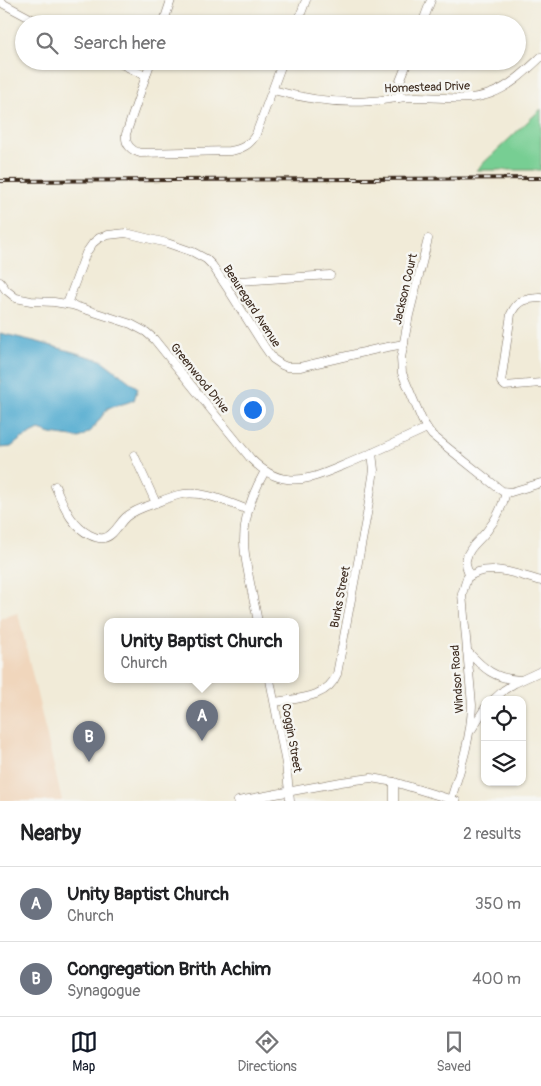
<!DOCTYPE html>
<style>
:root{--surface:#fff;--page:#f2f2f2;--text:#202124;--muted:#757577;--line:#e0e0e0;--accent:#111827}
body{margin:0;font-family:Pangolin,sans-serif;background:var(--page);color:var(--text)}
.controls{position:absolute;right:15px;bottom:15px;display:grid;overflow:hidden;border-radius:10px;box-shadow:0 1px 4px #0004}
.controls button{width:45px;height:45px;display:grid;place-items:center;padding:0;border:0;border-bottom:1px solid var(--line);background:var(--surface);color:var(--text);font:25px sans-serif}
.you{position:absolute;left:252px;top:409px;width:18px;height:18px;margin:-12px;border:4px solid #fff;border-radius:50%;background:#1a73e8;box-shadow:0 0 0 8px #1a73e833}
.badge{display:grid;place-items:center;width:32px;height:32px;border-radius:50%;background:var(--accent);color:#fff;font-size:16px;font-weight:700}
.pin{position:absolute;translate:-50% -41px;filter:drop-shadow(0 1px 2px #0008)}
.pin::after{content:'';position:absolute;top:26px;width:18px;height:15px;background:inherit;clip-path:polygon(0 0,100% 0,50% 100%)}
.popup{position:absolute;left:104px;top:618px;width:195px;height:65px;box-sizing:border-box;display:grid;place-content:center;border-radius:10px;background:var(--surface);filter:drop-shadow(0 1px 4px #0005);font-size:16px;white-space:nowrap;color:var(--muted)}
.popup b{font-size:19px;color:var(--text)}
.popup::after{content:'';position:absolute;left:50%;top:100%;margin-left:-10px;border:10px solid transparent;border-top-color:var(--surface)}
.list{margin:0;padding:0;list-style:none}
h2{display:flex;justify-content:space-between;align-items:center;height:65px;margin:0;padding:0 20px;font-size:21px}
h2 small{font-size:16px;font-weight:400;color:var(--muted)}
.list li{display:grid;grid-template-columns:32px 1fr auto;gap:15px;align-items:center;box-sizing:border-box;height:75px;padding:0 20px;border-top:1px solid var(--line)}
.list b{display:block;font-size:19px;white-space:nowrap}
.list p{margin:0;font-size:16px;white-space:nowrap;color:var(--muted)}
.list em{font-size:16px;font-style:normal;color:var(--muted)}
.icon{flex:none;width:28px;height:28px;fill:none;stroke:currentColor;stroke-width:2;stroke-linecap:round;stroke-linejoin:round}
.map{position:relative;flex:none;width:541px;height:801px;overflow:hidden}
.search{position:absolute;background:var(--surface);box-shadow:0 1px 4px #0004;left:15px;right:15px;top:15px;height:55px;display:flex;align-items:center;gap:12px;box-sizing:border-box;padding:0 18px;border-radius:28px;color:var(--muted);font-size:19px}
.sheet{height:215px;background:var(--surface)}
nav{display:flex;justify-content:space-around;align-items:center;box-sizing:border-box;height:70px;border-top:1px solid var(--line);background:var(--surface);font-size:14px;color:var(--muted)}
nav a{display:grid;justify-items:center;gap:2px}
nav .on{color:var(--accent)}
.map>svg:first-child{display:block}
.built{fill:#f0d6bc}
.green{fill:#77ce93;stroke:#597c58}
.water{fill:#52acd0;stroke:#466b77}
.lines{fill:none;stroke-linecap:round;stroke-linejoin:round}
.minor-casing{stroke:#7b6e5f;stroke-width:9}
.minor{stroke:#fff;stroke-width:8}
.rail-casing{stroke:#3b2a1e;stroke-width:4}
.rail{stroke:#f6f6f2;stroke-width:2;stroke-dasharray:5.5;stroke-linecap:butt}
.labels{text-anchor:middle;stroke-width:5;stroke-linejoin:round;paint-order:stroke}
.street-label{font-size:12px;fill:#3b2a1e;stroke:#f6f6f2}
</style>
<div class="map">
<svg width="541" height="801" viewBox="0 0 541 801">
<rect width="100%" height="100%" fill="#f6f6f2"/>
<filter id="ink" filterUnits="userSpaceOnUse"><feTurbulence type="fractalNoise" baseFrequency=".02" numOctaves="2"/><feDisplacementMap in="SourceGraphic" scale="10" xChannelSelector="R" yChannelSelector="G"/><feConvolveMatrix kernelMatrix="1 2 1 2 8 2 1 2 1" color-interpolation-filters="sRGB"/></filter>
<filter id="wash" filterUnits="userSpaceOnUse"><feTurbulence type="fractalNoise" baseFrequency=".0096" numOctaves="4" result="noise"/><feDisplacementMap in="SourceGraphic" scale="20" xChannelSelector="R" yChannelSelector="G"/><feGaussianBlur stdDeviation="1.12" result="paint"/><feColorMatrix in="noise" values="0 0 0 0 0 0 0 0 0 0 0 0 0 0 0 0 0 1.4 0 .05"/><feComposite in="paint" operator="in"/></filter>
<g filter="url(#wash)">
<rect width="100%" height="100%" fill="#f1ebd8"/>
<path class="built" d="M 18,613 L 62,801 L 0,801 L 0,618 Z"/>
<path class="green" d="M 541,109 L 541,170 L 476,170 Z"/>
<path class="water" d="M 0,333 L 38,342 L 101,360 L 138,388 L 134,400 L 126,403 L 108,408 L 91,431 L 79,438 L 51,434 L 39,430 L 21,439 L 11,447 L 0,448 Z"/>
</g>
<g filter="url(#ink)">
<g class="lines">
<g class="minor-casing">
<g id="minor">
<path d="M 0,2 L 41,24"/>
<path d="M 163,24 L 171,0"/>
<path d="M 297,24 L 306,0"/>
<path d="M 422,24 L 431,0"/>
<path d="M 115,61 L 146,76"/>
<path d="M 151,61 L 126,134 C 125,144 130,150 140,153 L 230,151 C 242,149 250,145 256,134 L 283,61"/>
<path d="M 273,90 C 305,99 338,104 371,101 C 385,100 398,97 413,97 C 439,96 467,103 492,93 C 511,86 526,71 541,57"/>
<path d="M 399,98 L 400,81 L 408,61"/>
<path d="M 428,239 L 409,315 L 401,358 L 402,373 L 422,420 L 427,428 L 432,435 L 458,456 L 502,491 L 511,492 L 541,483"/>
<path d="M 0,282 L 6,290 L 16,298 L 31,301 L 54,302 L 72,305 L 131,324 L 146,332 L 154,339 L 251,459 C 261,469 273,478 287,479 C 307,482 324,473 342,466 C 371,454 399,441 427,428"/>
<path d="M 224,282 L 330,275"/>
<path d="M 541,298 C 526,299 518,299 511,314 L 501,382 L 505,386 L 541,383"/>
<path d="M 67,304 L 86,253 L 93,243 L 99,238 L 108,235 L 126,233 L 167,243 L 193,252 L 206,259 L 212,265 L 228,289 L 264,346 L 273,359 L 282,365 L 287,367 L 300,367 L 377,349 L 404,344"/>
<path d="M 134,455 L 156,503"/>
<path d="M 55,486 C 64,505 70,525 90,535 C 94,537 99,539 104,538 C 114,536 119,523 126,517 C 133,511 144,507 153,504 C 161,501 170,497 178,495 C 202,489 227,502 248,510"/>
<path d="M 469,575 C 468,571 465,565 466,560 C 468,547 482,539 489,528 C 497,518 503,505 506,492"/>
<path d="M 258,622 C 255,606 251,589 248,572 C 246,562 244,552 244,541 C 244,516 253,492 265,471"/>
<path d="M 467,651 C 484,669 495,679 520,680"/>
<path d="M 270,680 L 286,764 L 290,801"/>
<path d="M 493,700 L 504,690 L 515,683 L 541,671"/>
<path d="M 275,702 C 297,698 327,699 337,674 L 367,514 L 374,470 L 372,453"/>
<path d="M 472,729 L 485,708"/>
<path d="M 394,782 L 394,801"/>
<path d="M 451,799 C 461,768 471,738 472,705 L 462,594 L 467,578 C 487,561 519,575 541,581"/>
<path d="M 238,801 L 341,782 L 371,778 L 394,782 L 456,801"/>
</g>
</g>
<use href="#minor" class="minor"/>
<g class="rail-casing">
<path id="rail" d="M 0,181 L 541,178"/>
</g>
<use href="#rail" class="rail"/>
</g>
</g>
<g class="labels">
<g class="street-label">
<text transform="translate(427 87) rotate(-2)" y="4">Homestead Drive</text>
<text transform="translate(405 289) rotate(-77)" y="4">Jackson Court</text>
<text transform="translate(252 306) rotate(57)" y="4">Beauregard Avenue</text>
<text transform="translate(200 378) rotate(51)" y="4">Greenwood Drive</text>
<text transform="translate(340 597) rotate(-79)" y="4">Burks Street</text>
<text transform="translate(457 679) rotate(-94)" y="4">Windsor Road</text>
<text transform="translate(292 738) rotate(80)" y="4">Coggin Street</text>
</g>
</g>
</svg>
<div class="controls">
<button><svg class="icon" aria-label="locate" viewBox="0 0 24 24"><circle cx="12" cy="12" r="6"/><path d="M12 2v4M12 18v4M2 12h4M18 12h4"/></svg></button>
<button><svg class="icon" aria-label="layers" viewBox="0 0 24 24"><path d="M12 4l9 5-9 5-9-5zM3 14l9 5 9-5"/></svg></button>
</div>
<div class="you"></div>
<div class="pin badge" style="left:202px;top:741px;background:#6b7280">A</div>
<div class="popup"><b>Unity Baptist Church</b>Church</div>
<div class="pin badge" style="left:89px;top:762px;background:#6b7280">B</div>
<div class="search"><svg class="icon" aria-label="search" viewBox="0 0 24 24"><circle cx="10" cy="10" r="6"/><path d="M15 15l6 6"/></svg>Search here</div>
</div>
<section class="sheet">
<h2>Nearby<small>2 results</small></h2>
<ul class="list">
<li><span class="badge" style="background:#6b7280">A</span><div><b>Unity Baptist Church</b><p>Church</p></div><em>350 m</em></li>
<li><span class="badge" style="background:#6b7280">B</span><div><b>Congregation Brith Achim</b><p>Synagogue</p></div><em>400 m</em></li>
</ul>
</section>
<nav>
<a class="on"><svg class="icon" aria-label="map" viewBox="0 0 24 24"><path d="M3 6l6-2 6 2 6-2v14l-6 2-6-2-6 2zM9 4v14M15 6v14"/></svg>Map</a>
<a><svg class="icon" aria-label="directions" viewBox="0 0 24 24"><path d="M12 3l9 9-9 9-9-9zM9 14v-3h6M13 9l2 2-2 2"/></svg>Directions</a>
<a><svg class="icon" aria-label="saved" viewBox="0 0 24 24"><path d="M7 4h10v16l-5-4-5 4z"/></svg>Saved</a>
</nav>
